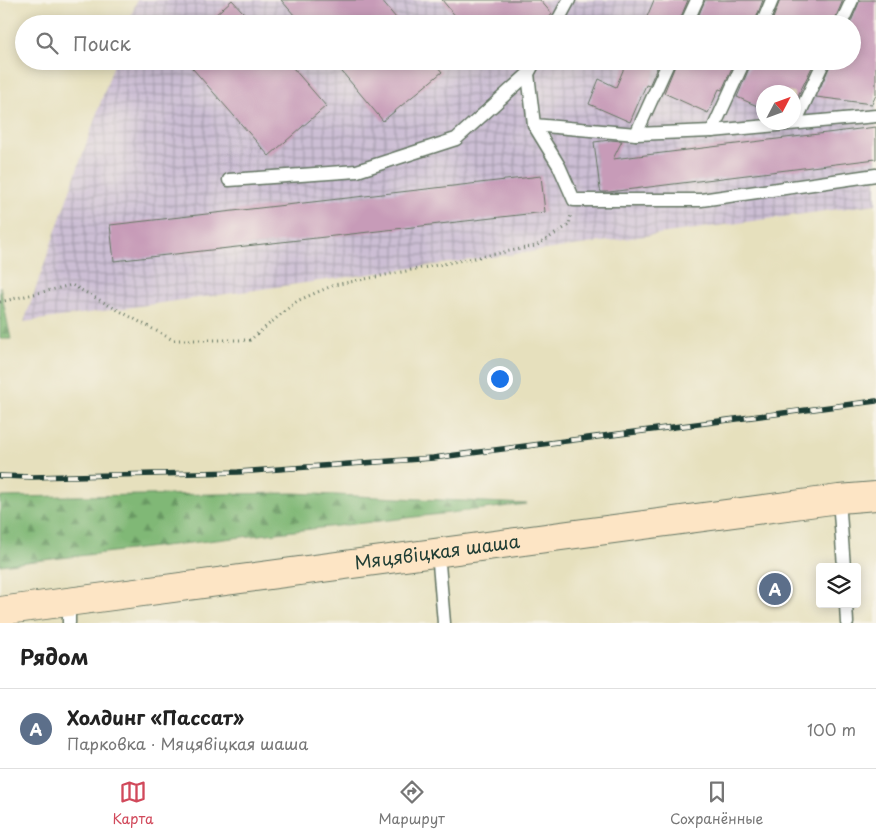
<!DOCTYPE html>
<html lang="ru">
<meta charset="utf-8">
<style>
:root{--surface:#fff;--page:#f2f2f2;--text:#222;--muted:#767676;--line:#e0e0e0;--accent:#d1495b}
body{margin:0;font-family:"Playpen Sans",sans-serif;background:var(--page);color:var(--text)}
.controls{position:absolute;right:15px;bottom:15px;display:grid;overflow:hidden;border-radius:5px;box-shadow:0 2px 12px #0003}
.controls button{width:45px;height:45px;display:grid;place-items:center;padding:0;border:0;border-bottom:1px solid var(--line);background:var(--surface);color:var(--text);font:25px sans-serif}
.compass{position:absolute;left:756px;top:85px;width:45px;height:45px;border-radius:50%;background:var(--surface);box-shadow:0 2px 12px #0003;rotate:49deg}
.you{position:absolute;left:499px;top:378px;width:18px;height:18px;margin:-12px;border:4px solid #fff;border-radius:50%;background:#1a73e8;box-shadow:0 0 0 8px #1a73e833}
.badge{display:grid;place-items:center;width:32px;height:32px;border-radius:50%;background:var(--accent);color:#fff;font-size:16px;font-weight:700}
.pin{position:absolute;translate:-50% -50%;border:2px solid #fff;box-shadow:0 1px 5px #0006}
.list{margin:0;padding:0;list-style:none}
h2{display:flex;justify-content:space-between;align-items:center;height:65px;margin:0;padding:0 20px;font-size:21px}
h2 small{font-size:16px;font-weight:400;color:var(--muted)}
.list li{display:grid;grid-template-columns:32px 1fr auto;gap:15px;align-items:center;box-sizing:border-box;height:80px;padding:0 20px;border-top:1px solid var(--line)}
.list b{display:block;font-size:19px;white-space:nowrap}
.list p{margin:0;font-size:16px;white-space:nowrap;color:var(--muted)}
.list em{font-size:16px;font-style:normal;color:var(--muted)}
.icon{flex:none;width:28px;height:28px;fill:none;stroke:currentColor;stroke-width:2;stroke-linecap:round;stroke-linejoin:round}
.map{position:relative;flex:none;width:876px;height:623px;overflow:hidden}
.search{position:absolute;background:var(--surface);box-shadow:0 2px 12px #0003;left:15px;right:15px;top:15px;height:55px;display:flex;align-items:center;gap:12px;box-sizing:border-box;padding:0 18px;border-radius:28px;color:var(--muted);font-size:19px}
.sheet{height:145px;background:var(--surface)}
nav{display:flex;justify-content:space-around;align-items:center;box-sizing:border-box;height:70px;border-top:1px solid var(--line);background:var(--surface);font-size:14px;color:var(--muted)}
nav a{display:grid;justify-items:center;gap:2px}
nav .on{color:var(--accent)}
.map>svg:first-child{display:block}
.industrial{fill:url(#industrial-grid);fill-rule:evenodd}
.forest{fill:url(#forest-firs);stroke:#507a55}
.building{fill:#c79bb8}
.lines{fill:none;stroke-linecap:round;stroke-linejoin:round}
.lane-casing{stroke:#657664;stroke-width:15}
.secondary-casing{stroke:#657664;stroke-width:30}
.path{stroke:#657664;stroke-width:3;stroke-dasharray:1 4;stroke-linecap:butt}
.lane{stroke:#fff;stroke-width:12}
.secondary{stroke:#fde5c5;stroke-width:28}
.rail-casing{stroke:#1f3d34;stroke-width:5.5}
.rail{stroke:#f7f3e8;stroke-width:4;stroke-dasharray:11;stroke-linecap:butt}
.labels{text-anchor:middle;stroke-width:4;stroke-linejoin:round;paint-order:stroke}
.street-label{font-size:18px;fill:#1f3d34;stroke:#f7f3e8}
</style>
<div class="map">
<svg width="876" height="623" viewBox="0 0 876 623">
<defs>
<pattern id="industrial-grid" width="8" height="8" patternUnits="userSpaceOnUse" patternTransform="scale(1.25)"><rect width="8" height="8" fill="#ccbed4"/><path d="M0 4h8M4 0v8" fill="none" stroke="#a59cad"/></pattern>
<pattern id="forest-firs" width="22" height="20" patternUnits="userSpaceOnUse" patternTransform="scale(1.25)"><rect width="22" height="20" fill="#80b876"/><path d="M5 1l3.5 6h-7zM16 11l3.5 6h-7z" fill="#689762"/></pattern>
</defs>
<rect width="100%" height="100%" fill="#f7f3e8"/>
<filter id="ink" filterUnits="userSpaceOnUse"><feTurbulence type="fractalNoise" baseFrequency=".02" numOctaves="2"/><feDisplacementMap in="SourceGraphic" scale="10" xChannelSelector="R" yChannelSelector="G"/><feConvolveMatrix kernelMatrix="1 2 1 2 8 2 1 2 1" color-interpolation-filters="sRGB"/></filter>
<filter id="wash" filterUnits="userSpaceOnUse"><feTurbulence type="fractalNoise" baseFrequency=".0096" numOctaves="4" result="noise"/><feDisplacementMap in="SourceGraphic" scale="20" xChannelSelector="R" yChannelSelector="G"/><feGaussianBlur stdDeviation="1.12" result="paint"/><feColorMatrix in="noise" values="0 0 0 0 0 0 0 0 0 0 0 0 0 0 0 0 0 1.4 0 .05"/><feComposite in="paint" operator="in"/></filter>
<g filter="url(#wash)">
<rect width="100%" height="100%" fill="#e6e0bd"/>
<path class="industrial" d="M 137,0 L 876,0 L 876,204 L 24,322 L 115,61 L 852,61 L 852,24 L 128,24 ZM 764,92 L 794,92 L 794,122 L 764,122 Z"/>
<g class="forest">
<path d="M 0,286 L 11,339 L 0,339 Z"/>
<path d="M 293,493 L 527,504 L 0,565 L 0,497 Z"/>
</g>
<g id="blocks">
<g class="building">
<path d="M 232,0 L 254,24 L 205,24 Z"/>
<path d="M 281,0 L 381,0 L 401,24 L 302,24 Z"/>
<path d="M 442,0 L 540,0 L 552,14 L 544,24 L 462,24 Z"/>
<path d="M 654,0 L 688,0 L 678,24 L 644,24 Z"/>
<path d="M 705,0 L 763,0 L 754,24 L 695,24 Z"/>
<path d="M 780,0 L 843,0 L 833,24 L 771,24 Z"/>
<path d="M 860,0 L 876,0 L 876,95 L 872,104 L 816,97 L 832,61 L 852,61 L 852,24 L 850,24 Z"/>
<path d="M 186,61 L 287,61 L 326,106 L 269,156 Z"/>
<path d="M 333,61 L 433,61 L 442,72 L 383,121 Z"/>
<path d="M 627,61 L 660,61 L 649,86 L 646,85 L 630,122 L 589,104 L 599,79 L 616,87 Z"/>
<path d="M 677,61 L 735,61 L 722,90 L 719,89 L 708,113 L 664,93 Z"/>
<path d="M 752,61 L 815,61 L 794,104 L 794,92 L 764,92 L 764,109 L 737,97 Z"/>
<path d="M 876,127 L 876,159 L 609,192 L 601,192 L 600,189 L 594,142 L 610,140 L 622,141 L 613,159 Z"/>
<path d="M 541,176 L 545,212 L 114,261 L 110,225 Z"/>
</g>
</g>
</g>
<g filter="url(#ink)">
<use href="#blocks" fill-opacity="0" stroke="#657664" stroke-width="1"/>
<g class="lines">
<g class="lane-casing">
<g id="lane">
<path d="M 556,24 L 569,0"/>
<path d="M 686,24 L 697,0"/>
<path d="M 762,24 L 772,0"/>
<path d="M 841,24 L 852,0"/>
<path d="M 535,61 L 528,74 L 534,125 L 636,134 L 712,131 L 876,116"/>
<path d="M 795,123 L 824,61"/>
<path d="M 534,125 L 559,166 L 574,200 L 701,200 L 876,175"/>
<path d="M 712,131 L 744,61"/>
<path d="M 636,134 L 669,61"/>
<path d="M 229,180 L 357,171 L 456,139 L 528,74"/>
<path d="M 839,499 L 844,567"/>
<path d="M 438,552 L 444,623"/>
<path d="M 69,602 L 69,623"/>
<path d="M 846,604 L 847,623"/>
</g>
</g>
<g class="secondary-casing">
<g id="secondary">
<path id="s1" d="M 0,611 L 839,499 L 876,496"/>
</g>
</g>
<path class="path" d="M 0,302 L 72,285 L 173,340 L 250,340 L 297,301 L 334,285 L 536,246 L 569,225 L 571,215"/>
<use href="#lane" class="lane"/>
<use href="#secondary" class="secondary"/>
<g class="rail-casing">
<path id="rail" d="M 0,476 L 32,477 L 238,472 L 433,458 L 876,401"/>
</g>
<use href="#rail" class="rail"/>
</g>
</g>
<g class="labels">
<g class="street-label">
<text dy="6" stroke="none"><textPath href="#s1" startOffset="441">Мяцявіцкая шаша</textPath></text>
</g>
</g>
</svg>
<div class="controls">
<button><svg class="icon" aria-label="layers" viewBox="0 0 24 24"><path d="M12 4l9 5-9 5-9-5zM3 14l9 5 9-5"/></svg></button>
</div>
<svg class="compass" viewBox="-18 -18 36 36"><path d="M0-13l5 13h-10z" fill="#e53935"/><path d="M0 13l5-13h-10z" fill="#767676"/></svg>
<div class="you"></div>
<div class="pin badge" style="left:775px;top:589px;background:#5c6f8a">A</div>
<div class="search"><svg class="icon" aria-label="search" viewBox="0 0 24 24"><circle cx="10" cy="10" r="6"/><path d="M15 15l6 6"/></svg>Поиск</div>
</div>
<section class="sheet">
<h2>Рядом<small></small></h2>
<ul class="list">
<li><span class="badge" style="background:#5c6f8a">A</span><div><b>Холдинг «Пассат»</b><p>Парковка · Мяцявіцкая шаша</p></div><em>100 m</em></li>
</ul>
</section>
<nav>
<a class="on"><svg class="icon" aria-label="map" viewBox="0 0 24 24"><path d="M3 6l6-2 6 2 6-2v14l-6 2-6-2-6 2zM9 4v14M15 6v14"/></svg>Карта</a>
<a><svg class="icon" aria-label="directions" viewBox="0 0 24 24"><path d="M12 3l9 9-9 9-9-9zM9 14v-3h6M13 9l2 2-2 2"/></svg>Маршрут</a>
<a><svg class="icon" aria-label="saved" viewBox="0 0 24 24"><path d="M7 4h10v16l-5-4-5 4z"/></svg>Сохранённые</a>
</nav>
